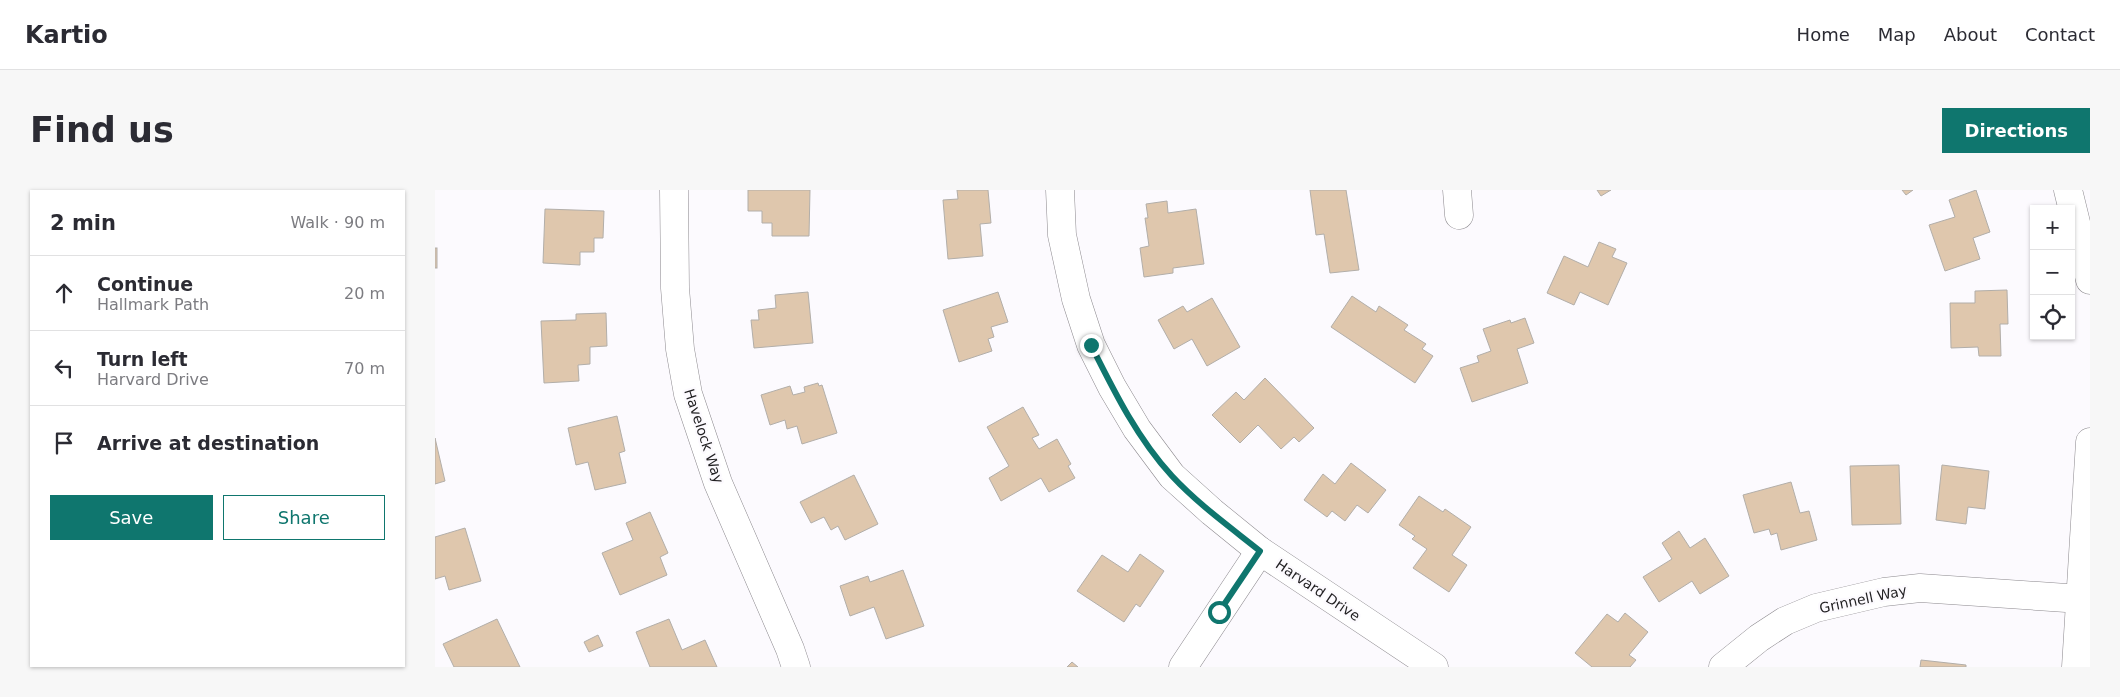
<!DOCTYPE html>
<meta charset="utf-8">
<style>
:root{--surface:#fff;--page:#f7f7f7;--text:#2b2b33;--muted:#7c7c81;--line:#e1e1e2;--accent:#0f766e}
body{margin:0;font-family:"DejaVu Sans",sans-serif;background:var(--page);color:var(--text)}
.controls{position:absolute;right:15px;top:15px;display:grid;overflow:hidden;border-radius:0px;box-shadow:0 1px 4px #0004}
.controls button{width:45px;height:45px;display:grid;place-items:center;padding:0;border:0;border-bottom:1px solid var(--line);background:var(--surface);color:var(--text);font:25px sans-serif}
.stop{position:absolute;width:15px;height:15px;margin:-11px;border:4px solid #0f766e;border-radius:50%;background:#fff}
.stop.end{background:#0f766e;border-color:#fff;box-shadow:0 1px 5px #0008}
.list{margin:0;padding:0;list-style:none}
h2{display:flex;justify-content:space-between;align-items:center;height:65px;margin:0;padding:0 20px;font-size:21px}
h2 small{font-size:16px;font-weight:400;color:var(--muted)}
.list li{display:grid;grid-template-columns:32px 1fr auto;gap:15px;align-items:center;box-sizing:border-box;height:75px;padding:0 20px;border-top:1px solid var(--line)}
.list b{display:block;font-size:19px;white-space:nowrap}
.list p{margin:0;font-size:16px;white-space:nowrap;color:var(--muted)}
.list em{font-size:16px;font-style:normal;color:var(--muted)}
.actions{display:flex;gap:10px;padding:15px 20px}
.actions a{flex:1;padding:11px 0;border:1px solid var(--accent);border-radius:0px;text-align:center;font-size:18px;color:var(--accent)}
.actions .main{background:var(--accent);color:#fff}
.icon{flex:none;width:28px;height:28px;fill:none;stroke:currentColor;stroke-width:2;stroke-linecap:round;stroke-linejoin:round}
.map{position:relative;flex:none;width:1655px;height:477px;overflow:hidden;border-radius:0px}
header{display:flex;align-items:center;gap:30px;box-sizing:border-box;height:70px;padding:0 25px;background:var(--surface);border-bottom:1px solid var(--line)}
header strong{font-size:24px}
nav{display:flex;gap:28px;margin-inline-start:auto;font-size:18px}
.intro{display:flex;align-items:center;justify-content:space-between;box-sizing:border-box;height:120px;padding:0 30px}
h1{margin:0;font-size:35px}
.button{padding:12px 22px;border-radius:0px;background:var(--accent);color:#fff;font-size:18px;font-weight:700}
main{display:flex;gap:30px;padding:0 30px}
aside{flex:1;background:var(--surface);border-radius:0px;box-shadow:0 1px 4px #0004}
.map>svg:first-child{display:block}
.building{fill:#dfc7ad;stroke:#b2aea9}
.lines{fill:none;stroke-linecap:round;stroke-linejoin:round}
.minor-casing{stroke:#8c898e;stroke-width:29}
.minor{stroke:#fff;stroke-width:28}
.route{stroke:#0f766e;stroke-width:6}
.labels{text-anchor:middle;stroke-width:4.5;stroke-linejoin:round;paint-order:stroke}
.street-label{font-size:14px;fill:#201f21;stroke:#fcfafe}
</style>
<header>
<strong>Kartio</strong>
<nav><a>Home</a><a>Map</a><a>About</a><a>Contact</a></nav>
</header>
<div class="intro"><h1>Find us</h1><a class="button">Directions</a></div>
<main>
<aside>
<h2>2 min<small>Walk · 90 m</small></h2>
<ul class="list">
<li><svg class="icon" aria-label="ahead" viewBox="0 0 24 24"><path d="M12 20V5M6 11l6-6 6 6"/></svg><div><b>Continue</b><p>Hallmark Path</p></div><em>20 m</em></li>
<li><svg class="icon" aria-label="left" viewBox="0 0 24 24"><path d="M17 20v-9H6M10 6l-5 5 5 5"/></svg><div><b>Turn left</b><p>Harvard Drive</p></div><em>70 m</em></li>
<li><svg class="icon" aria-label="arrive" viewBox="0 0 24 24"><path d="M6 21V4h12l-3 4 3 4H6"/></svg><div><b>Arrive at destination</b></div></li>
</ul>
<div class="actions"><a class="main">Save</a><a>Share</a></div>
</aside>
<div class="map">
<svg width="1655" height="477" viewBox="0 0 1655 477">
<rect width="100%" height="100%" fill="#fcfafe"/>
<g class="building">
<path d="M 313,0 L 375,0 L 374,46 L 337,46 L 337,33 L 327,33 L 327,21 L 313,21 Z"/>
<path d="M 522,0 L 553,0 L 556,33 L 545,34 L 548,66 L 513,69 L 508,10 L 523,9 Z"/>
<path d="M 875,0 L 911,0 L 924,80 L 895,83 L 889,44 L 881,45 Z"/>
<path d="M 1162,0 L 1176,0 L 1166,6 Z"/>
<path d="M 1467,0 L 1478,0 L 1471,5 Z"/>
<path d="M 1541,0 L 1555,42 L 1538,48 L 1545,69 L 1510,81 L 1494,35 L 1520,27 L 1514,10 Z"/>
<path d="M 732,11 L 733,23 L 761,19 L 769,74 L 738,78 L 738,83 L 709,87 L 705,58 L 714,56 L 710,28 L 713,28 L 711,14 Z"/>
<path d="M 110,19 L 169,21 L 168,48 L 159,48 L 159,62 L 145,62 L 145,75 L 108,73 Z"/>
<path d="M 1164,52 L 1181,59 L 1177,67 L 1192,73 L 1173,115 L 1145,102 L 1139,115 L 1112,103 L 1129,66 L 1153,77 Z"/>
<rect x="0" y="58" width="2" height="20"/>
<path d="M 1572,100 L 1573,134 L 1565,134 L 1566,166 L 1544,166 L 1543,157 L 1516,158 L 1515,113 L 1540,113 L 1540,101 Z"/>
<path d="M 373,102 L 378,153 L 319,158 L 316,130 L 324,130 L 323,120 L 341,118 L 340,105 Z"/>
<path d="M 563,102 L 573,132 L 556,137 L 559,147 L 553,149 L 557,161 L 524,172 L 508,120 Z"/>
<path d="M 917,106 L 941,122 L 944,116 L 973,135 L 969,140 L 991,154 L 987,159 L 998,166 L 980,193 L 896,137 Z"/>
<path d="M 777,108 L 805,157 L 772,176 L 757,149 L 739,159 L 723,130 L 748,116 L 752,122 Z"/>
<path d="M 171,123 L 172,156 L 155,157 L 155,174 L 143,175 L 144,191 L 109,193 L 106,131 L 141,130 L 141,124 Z"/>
<path d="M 1090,128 L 1099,153 L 1082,159 L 1093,193 L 1037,212 L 1025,178 L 1044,172 L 1042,166 L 1056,161 L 1048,139 L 1075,130 L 1076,133 Z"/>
<path d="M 830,188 L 879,238 L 864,252 L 859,247 L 846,259 L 823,235 L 805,253 L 777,225 L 801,202 L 809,210 Z"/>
<path d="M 383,193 L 384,196 L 387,195 L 402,243 L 367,254 L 362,236 L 352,239 L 350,230 L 335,235 L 326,205 L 355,196 L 358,205 L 370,202 L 369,197 Z"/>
<path d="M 588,217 L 604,245 L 597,248 L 604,259 L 622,249 L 636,274 L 633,276 L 640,288 L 614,302 L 606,288 L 566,311 L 554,288 L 574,276 L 552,237 Z"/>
<path d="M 182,226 L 190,261 L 184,263 L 191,293 L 160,300 L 153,272 L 141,275 L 133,238 Z"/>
<path d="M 0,248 L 10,291 L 0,294 Z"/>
<path d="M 916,273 L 951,300 L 933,323 L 922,315 L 910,331 L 897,321 L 892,327 L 869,310 L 888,284 L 900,294 Z"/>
<path d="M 1464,275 L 1466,334 L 1417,335 L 1415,276 Z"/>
<path d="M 1507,275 L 1554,281 L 1550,319 L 1533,317 L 1531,334 L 1501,330 Z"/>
<path d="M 419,285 L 443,334 L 410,350 L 403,336 L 396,340 L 389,327 L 376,333 L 365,312 Z"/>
<path d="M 1356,292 L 1365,323 L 1374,321 L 1382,350 L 1346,360 L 1342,343 L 1336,345 L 1334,339 L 1319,343 L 1308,305 Z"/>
<path d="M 984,306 L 1008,322 L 1010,319 L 1036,337 L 1017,365 L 1032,375 L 1014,402 L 978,378 L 992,359 L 977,349 L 980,346 L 964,335 Z"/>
<path d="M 215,322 L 233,363 L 225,367 L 232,385 L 185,405 L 167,363 L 198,350 L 191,333 Z"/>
<path d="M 30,338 L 46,391 L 14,400 L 10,386 L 0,389 L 0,347 Z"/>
<path d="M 1244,341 L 1255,358 L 1270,348 L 1294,386 L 1265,404 L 1257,391 L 1224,412 L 1208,387 L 1237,369 L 1227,353 Z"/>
<path d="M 705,364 L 729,381 L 705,417 L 701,414 L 689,432 L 642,401 L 667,365 L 693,382 Z"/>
<path d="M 468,380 L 489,436 L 451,449 L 439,417 L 415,426 L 405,396 L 433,386 L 435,392 Z"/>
<path d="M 1190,423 L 1213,442 L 1194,465 L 1201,470 L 1195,477 L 1157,477 L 1140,463 L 1172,424 L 1183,432 Z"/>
<path d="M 62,429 L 85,477 L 19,477 L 8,454 Z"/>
<path d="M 234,429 L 247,460 L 270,450 L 282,477 L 215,477 L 201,442 Z"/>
<path d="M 163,445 L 168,456 L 154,462 L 149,452 Z"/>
<path d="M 1486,470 L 1531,475 L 1531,477 L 1485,477 Z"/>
<path d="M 637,472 L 643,477 L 632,477 Z"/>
</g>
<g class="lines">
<g class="minor-casing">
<g id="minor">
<path d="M 239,0 L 240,98 L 245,159 L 253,204 L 283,293 L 355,459 L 361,477"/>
<path d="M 625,0 L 627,45 L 641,109 L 656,155 L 677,197 L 702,239 L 737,286 L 777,322 L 825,361 L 999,477"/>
<path d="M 1022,0 L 1024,25"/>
<path d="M 1633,0 L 1655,90"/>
<path d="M 748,477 L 825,361"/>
<path d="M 1288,477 L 1324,448 L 1350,431 L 1381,418 L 1449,402 L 1485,398 L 1646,409"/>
<path d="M 1641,477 L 1655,252"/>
</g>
</g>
<use href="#minor" class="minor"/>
</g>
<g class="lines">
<path class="route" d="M 656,155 C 679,201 702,248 737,286 C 763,314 795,337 825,361 L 784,422"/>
</g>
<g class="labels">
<g class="street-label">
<text transform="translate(269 246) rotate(72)" y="5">Havelock Way</text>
<text transform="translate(883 400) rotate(34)" y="5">Harvard Drive</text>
<text transform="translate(1428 409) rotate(-12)" y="5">Grinnell Way</text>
</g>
</g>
</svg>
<div class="controls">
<button>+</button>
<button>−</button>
<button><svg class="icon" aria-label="locate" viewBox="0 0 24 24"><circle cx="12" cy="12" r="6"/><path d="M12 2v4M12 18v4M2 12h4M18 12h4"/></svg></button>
</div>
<div class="stop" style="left:784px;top:422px"></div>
<div class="stop end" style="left:656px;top:155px"></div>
</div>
</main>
